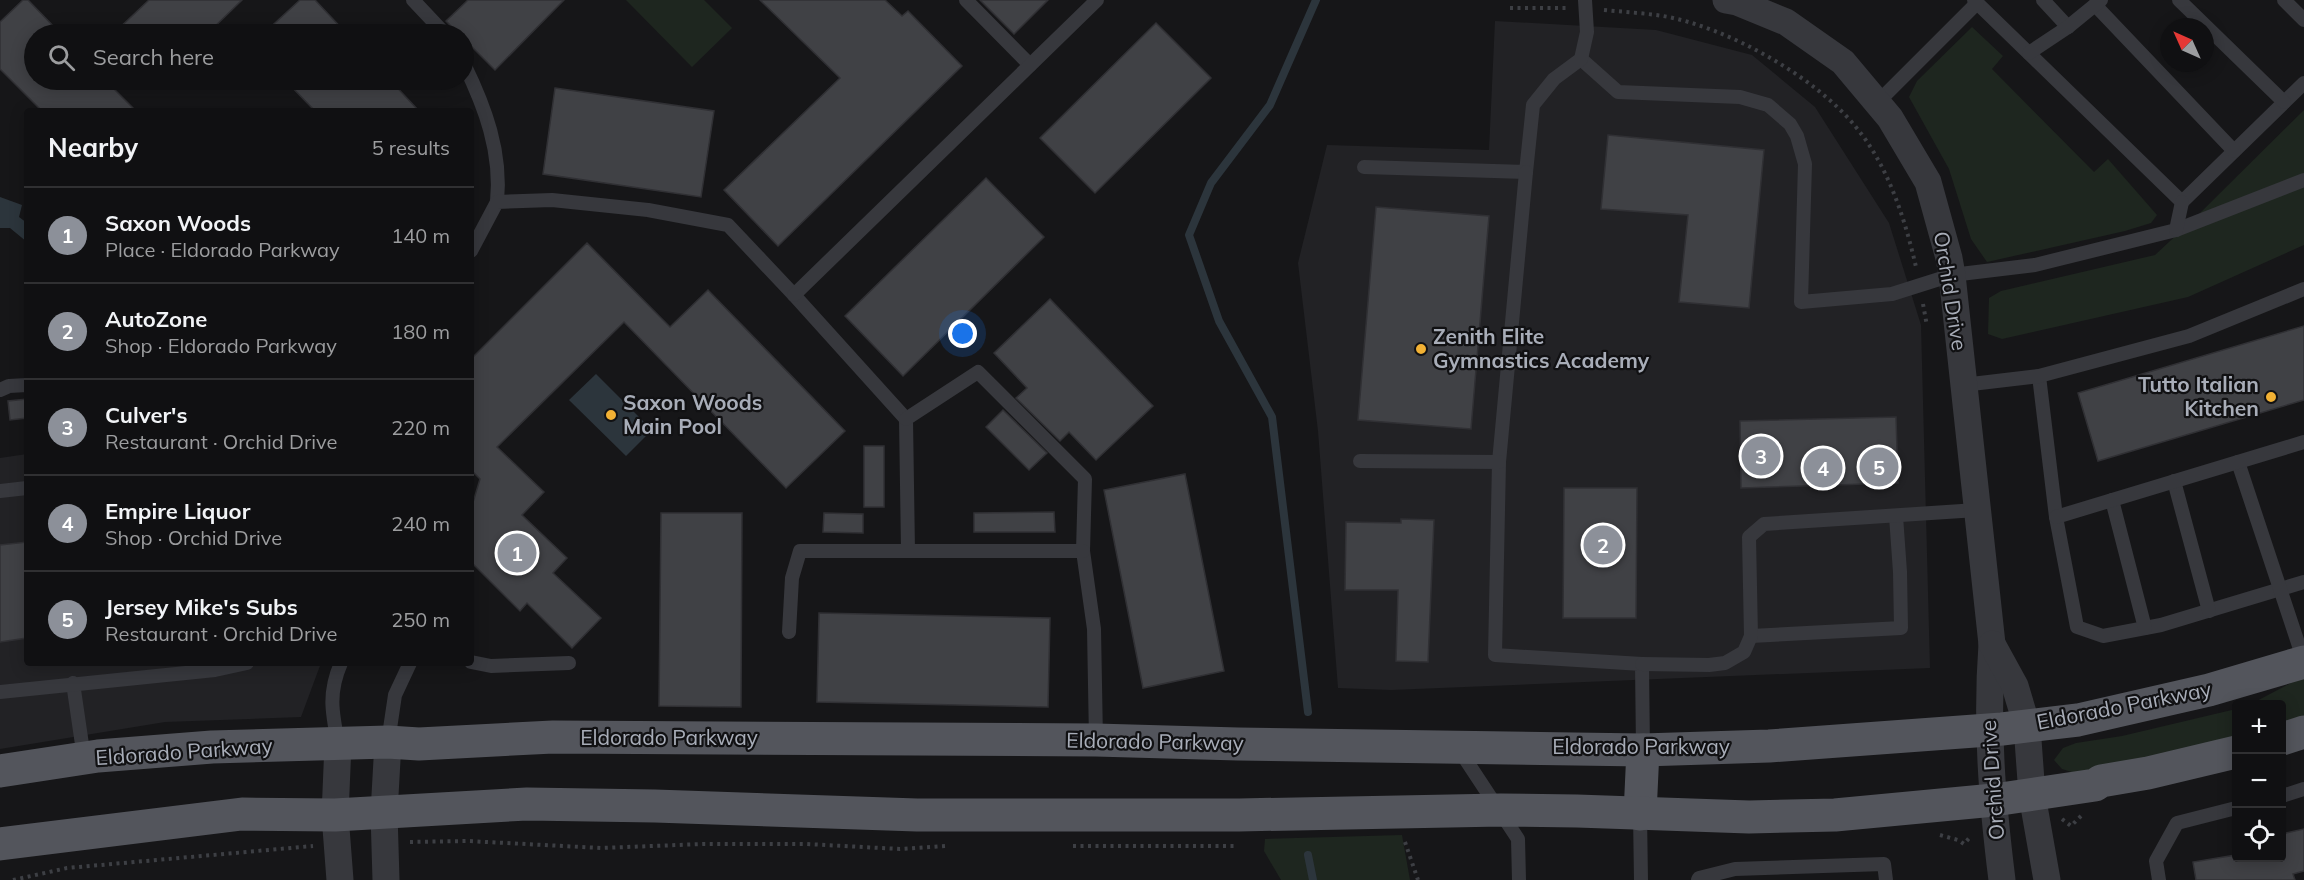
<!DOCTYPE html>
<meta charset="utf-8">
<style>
:root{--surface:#101012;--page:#19191b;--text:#f1f3f6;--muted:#9c9d9f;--line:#303032;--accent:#8c9099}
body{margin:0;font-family:Mulish,sans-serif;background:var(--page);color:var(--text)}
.controls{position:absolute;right:18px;bottom:18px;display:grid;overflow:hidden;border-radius:6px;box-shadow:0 3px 15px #0003}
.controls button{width:54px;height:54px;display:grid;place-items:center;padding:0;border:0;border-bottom:2px solid var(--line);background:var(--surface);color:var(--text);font:30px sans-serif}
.compass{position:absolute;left:2160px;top:18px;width:54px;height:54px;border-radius:50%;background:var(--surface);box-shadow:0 3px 15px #0003;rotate:315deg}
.you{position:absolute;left:963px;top:334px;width:21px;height:21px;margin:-15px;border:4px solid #fff;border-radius:50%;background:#1a73e8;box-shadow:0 0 0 9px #1a73e833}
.badge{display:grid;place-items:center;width:39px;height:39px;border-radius:50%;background:var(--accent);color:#fff;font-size:20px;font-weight:700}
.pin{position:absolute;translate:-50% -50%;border:3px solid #fff;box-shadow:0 2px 6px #0006}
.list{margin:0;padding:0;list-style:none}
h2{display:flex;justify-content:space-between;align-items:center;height:78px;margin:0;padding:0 24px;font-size:26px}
h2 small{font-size:20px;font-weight:400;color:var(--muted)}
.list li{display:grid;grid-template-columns:39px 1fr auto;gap:18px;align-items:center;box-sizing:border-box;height:96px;padding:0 24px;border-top:2px solid var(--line)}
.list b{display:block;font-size:22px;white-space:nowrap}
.list p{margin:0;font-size:20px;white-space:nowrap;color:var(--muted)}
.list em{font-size:20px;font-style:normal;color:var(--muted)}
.icon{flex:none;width:33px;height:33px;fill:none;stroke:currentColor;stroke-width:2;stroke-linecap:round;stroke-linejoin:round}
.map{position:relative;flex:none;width:2304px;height:880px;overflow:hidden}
.search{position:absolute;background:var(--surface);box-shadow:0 3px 15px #0003;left:24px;top:24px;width:450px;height:66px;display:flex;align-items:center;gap:15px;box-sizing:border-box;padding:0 21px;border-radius:33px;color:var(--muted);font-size:22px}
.panel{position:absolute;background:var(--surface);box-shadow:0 3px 15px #0003;left:24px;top:108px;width:450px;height:558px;border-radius:6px}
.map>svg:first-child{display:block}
.built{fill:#222225}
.green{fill:#1e261f}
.water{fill:#2c353c}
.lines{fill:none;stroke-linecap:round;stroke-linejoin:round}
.stream{stroke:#2c353c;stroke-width:8}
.building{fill:#404145;stroke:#303034;stroke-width:1.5}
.path{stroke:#3d3f44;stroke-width:4;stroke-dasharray:3 4.5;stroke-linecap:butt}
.lane{stroke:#37383d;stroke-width:14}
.street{stroke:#37383d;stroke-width:27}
.primary{stroke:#53555c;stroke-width:33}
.poi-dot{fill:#f2b134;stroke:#111113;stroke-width:2}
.labels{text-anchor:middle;stroke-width:4.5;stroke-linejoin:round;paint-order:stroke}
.street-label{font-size:21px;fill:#a8adb8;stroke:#111113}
.poi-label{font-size:21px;font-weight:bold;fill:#a8adb8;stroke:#111113;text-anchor:start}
</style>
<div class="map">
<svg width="2304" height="880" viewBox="0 0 2304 880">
<rect width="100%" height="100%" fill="#161618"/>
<g class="built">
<path d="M 1495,21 L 1656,30 L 1752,55 L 1815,107 L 1889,223 L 1921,325 L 1930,668 L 1391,690 L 1338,688 L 1318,431 L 1298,263 L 1327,145 L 1489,150 Z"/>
<path d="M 27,454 L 27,663 L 321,663 L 301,717 L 165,722 L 0,749 L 0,458 Z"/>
</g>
<g class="green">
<path d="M 626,0 L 704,0 L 732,28 L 692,67 Z"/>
<path d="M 1972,27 L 2003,56 L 1992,69 L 2094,172 L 2108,159 L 2157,215 L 2151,223 L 2125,231 L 1987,262 L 1971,239 L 1949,169 L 1909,97 L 1917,81 Z"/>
<path d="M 2304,110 L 2304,245 L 2188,297 L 2002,339 L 1988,334 L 1989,298 L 2001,291 L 2155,255 L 2198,215 Z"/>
<path d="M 2304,678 L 2304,723 L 2282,729 L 2282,704 L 2251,704 L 2291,683 Z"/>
<path d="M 2236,709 L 2236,742 L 2078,774 L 2062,769 L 2054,760 L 2063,748 L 2076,743 L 2122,736 Z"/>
<path d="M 1402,835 L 1410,880 L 1281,880 L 1264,851 L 1265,839 Z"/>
</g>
<g class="water">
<path d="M 0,197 L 22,205 L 19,217 L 27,223 L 27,242 L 10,228 L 0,228 Z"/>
<path d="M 596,374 L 652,430 L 626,456 L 569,400 Z"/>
</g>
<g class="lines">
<g class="stream">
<path d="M 1308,712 L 1272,417 L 1219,321 L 1189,235 L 1211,183 L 1270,105 L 1316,0"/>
<path d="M 1308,855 L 1313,880"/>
</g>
</g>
<g class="building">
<path d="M 23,0 L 28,0 L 61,34 L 34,34 L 34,80 L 105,80 L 136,111 L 42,111 L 0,69 L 0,22 Z"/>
<path d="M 149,0 L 242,0 L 207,34 L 113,34 Z"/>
<path d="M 300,0 L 315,0 L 347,34 L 263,34 Z"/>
<path d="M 468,0 L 564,0 L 495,70 L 464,39 L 464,34 L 459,34 L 446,21 Z"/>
<path d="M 760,0 L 885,0 L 902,16 L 908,11 L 962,66 L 778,246 L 724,190 L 840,78 Z"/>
<path d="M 980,0 L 1048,0 L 1014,34 Z"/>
<path d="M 1156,23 L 1211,78 L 1095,193 L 1040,138 Z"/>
<path d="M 285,80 L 390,80 L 419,111 L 315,111 Z"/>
<path d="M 555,88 L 714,111 L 701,197 L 543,174 Z"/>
<path d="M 1608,135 L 1764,150 L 1749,308 L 1679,302 L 1688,215 L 1601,209 Z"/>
<path d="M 986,178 L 1044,237 L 903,376 L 845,316 Z"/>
<path d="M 1376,207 L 1489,216 L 1471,429 L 1358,420 Z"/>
<path d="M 587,243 L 670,327 L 708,290 L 845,431 L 786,488 L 624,322 L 497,447 L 544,492 L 522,515 L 567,558 L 553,573 L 601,618 L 572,648 L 527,603 L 520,611 L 471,562 L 471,509 L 480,479 L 471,470 L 471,359 Z"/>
<path d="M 1050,299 L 1153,406 L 1096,460 L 1069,432 L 1060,441 L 1016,398 L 1027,388 L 994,353 Z"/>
<path d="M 2304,326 L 2304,400 L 2098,461 L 2078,393 Z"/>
<path d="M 27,399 L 27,418 L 10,420 L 8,401 Z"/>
<path d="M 1003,410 L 1047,453 L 1029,470 L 986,427 Z"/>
<path d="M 1896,417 L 1898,483 L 1741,488 L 1740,421 Z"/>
<rect x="864" y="446" width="20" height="61"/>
<path d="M 1185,474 L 1224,671 L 1143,688 L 1104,490 Z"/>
<path d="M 1564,488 L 1637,488 L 1636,618 L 1563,618 Z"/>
<path d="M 1054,512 L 1055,532 L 974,532 L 974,513 Z"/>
<path d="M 661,513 L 742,513 L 741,707 L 659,706 Z"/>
<path d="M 824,513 L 863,514 L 863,533 L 823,532 Z"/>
<path d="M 1401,519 L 1434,520 L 1428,662 L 1396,661 L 1398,590 L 1345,590 L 1346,522 L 1401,523 Z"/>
<path d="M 27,542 L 27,638 L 0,642 L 0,545 Z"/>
<path d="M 819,613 L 1050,618 L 1048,707 L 817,702 Z"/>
<path d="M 2304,829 L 2304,871 L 2293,874 L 2295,880 L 2196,880 L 2193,862 L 2236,855 L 2236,858 L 2282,858 L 2282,834 Z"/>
</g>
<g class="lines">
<g class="path">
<path d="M 1510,8 L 1567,8"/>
<path d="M 1604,10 C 1624,12 1644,13 1663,16 C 1727,27 1814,76 1855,126 C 1888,165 1905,219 1916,267"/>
<path d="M 1923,304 L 1927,326"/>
<path d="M 2062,819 L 2071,826 L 2081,816"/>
<path d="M 1940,835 L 1958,840 L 1964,844 L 1971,836"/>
<path d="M 410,842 L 468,841 L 601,848 L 703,844 L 807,844 L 900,849 L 945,846"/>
<path d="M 1405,842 L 1418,880"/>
<path d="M 1073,846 L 1236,846"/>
<path d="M 13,880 L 67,868 L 313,846"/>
</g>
<g class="lane">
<path d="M 413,0 L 445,34"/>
<path d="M 966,0 L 1030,65"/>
<path d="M 1974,0 L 2182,202 L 2304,83"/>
<path d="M 2043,0 L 2068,27"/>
<path d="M 2179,0 L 2284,102"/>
<path d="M 2284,0 L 2304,20"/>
<path d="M 2095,5 L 2234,151"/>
<path d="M 2029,53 L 2068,27 L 2101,0"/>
<path d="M 1581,59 L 1618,92 L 1740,97 L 1768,105 L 1790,124 L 1797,136 L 1805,164 L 1801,302 L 1892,294 L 1952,275 L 2035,265 L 2176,230 L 2304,180"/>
<path d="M 464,64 C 485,107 502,152 497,202"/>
<path d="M 1877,103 L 1977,3"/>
<path d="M 1364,167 L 1526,172 L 1533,105 L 1554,79 L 1581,59 L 1587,32 L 1585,0"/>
<path d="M 1526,172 L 1499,462 L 1495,655 L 1642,664 L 1643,750"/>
<path d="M 2176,230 L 2182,202"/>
<path d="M 471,251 L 497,202 L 552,200 L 648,210 L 728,225 L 794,295 L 906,419 L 908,551"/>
<path d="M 794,295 L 1097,0"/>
<path d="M 2039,376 L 2056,517 L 2077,627 L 2103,636 L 2161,625 L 2304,582"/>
<path d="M 1963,385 L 2039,376 L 2189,336 L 2304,289"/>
<path d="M 0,390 L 9,386 L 27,385"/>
<path d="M 906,419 L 978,372 L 1085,479 L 1083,551 L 1094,629 L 1096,740"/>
<path d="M 1360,461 L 1499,462"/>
<path d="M 2238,462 L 2304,661"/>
<path d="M 2174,481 L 2209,611"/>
<path d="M 0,491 L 27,488"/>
<path d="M 2112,500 L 2145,628"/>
<path d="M 2056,517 L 2304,442"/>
<path d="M 789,632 L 792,578 L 800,551 L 1083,551"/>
<path d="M 1751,636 L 1901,628 L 1900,572 L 1896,516"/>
<path d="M 471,662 L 491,666 L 569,663"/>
<path d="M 1642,664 L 1709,665 L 1725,663 L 1744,652 L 1751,636 L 1749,537 L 1764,524 L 1977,510"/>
<path d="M 73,683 L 84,758"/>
<path d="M 0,692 L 215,670 L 247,663"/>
<path d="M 388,742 L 395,695 L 410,663"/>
<path d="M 338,743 C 332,712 328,693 341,663"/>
<path d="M 1460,751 L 1518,839 L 1519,880"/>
<path d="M 2282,796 L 2304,789"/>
<path d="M 1640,814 L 1641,880"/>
<path d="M 1698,880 L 1699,878 L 1735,869 L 1884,864 L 1886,880"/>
<path d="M 2159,880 L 2156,861 L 2177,823 L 2236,808"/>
</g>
<g class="street">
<path d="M 1726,0 L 1737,2 L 1786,22 L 1843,62 L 1890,118 L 1928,182 L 1949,258 L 1952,275 L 1992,644 C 1986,724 1992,800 2002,880"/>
<path d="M 1992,644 L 2015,686 L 2027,726 L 2032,795 L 2047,880"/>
<path d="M 338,744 L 335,815 L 340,880"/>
<path d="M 386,880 L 384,813 L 388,742"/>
</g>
<g class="primary">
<path d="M 2282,739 L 2304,732"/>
<path d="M 0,771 L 98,756 L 212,747 L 388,742 L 419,744 L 553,737 L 1096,740 L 1238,744 L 1643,750 L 1769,746 L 2002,729 L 2078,720 L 2209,690 L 2304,662"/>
<path d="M 1640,814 L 1643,750"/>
<path d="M 0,844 L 242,814 L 335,815 L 527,804 L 655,806 L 917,815 L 1239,815 L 1501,810 L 1577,811 L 1749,817 L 1835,815 L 1994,800 L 2095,785 L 2101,781 L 2148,773 L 2236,752"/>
</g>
</g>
<g class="poi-dot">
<circle cx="1421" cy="349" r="6"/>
<circle cx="2271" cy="397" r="6"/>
<circle cx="611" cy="415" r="6"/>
</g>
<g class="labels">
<g class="street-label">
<text transform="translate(1950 291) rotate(81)" y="7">Orchid Drive</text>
<text transform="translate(2124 706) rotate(-11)" y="7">Eldorado Parkway</text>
<text x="669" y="745">Eldorado Parkway</text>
<text transform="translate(1155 742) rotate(1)" y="7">Eldorado Parkway</text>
<text x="1641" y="754">Eldorado Parkway</text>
<text transform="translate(184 752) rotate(-4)" y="7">Eldorado Parkway</text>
<text transform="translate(1993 780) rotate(-94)" y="7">Orchid Drive</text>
</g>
<g class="poi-label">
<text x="1433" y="344">Zenith Elite<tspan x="1433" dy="24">Gymnastics Academy</tspan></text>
<text x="2259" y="392" text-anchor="end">Tutto Italian<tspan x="2259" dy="24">Kitchen</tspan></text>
<text x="623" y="410">Saxon Woods<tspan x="623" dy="24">Main Pool</tspan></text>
</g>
</g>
</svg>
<div class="controls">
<button>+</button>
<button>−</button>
<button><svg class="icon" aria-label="locate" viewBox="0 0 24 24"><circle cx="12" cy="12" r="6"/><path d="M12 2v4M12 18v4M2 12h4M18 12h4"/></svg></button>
</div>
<svg class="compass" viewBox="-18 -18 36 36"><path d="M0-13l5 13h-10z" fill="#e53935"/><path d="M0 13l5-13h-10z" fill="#9c9d9f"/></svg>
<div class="you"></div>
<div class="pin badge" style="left:517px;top:553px">1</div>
<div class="pin badge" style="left:1603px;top:545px">2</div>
<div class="pin badge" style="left:1761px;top:456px">3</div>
<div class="pin badge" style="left:1823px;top:468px">4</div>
<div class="pin badge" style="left:1879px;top:467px">5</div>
<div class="search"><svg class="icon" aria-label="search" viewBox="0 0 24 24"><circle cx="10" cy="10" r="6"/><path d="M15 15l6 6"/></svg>Search here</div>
<section class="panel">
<h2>Nearby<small>5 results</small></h2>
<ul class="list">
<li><span class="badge">1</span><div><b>Saxon Woods</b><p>Place · Eldorado Parkway</p></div><em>140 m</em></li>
<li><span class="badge">2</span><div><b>AutoZone</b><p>Shop · Eldorado Parkway</p></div><em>180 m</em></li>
<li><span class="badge">3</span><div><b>Culver's</b><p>Restaurant · Orchid Drive</p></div><em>220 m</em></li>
<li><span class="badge">4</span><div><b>Empire Liquor</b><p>Shop · Orchid Drive</p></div><em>240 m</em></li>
<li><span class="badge">5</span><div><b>Jersey Mike's Subs</b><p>Restaurant · Orchid Drive</p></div><em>250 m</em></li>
</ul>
</section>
</div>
